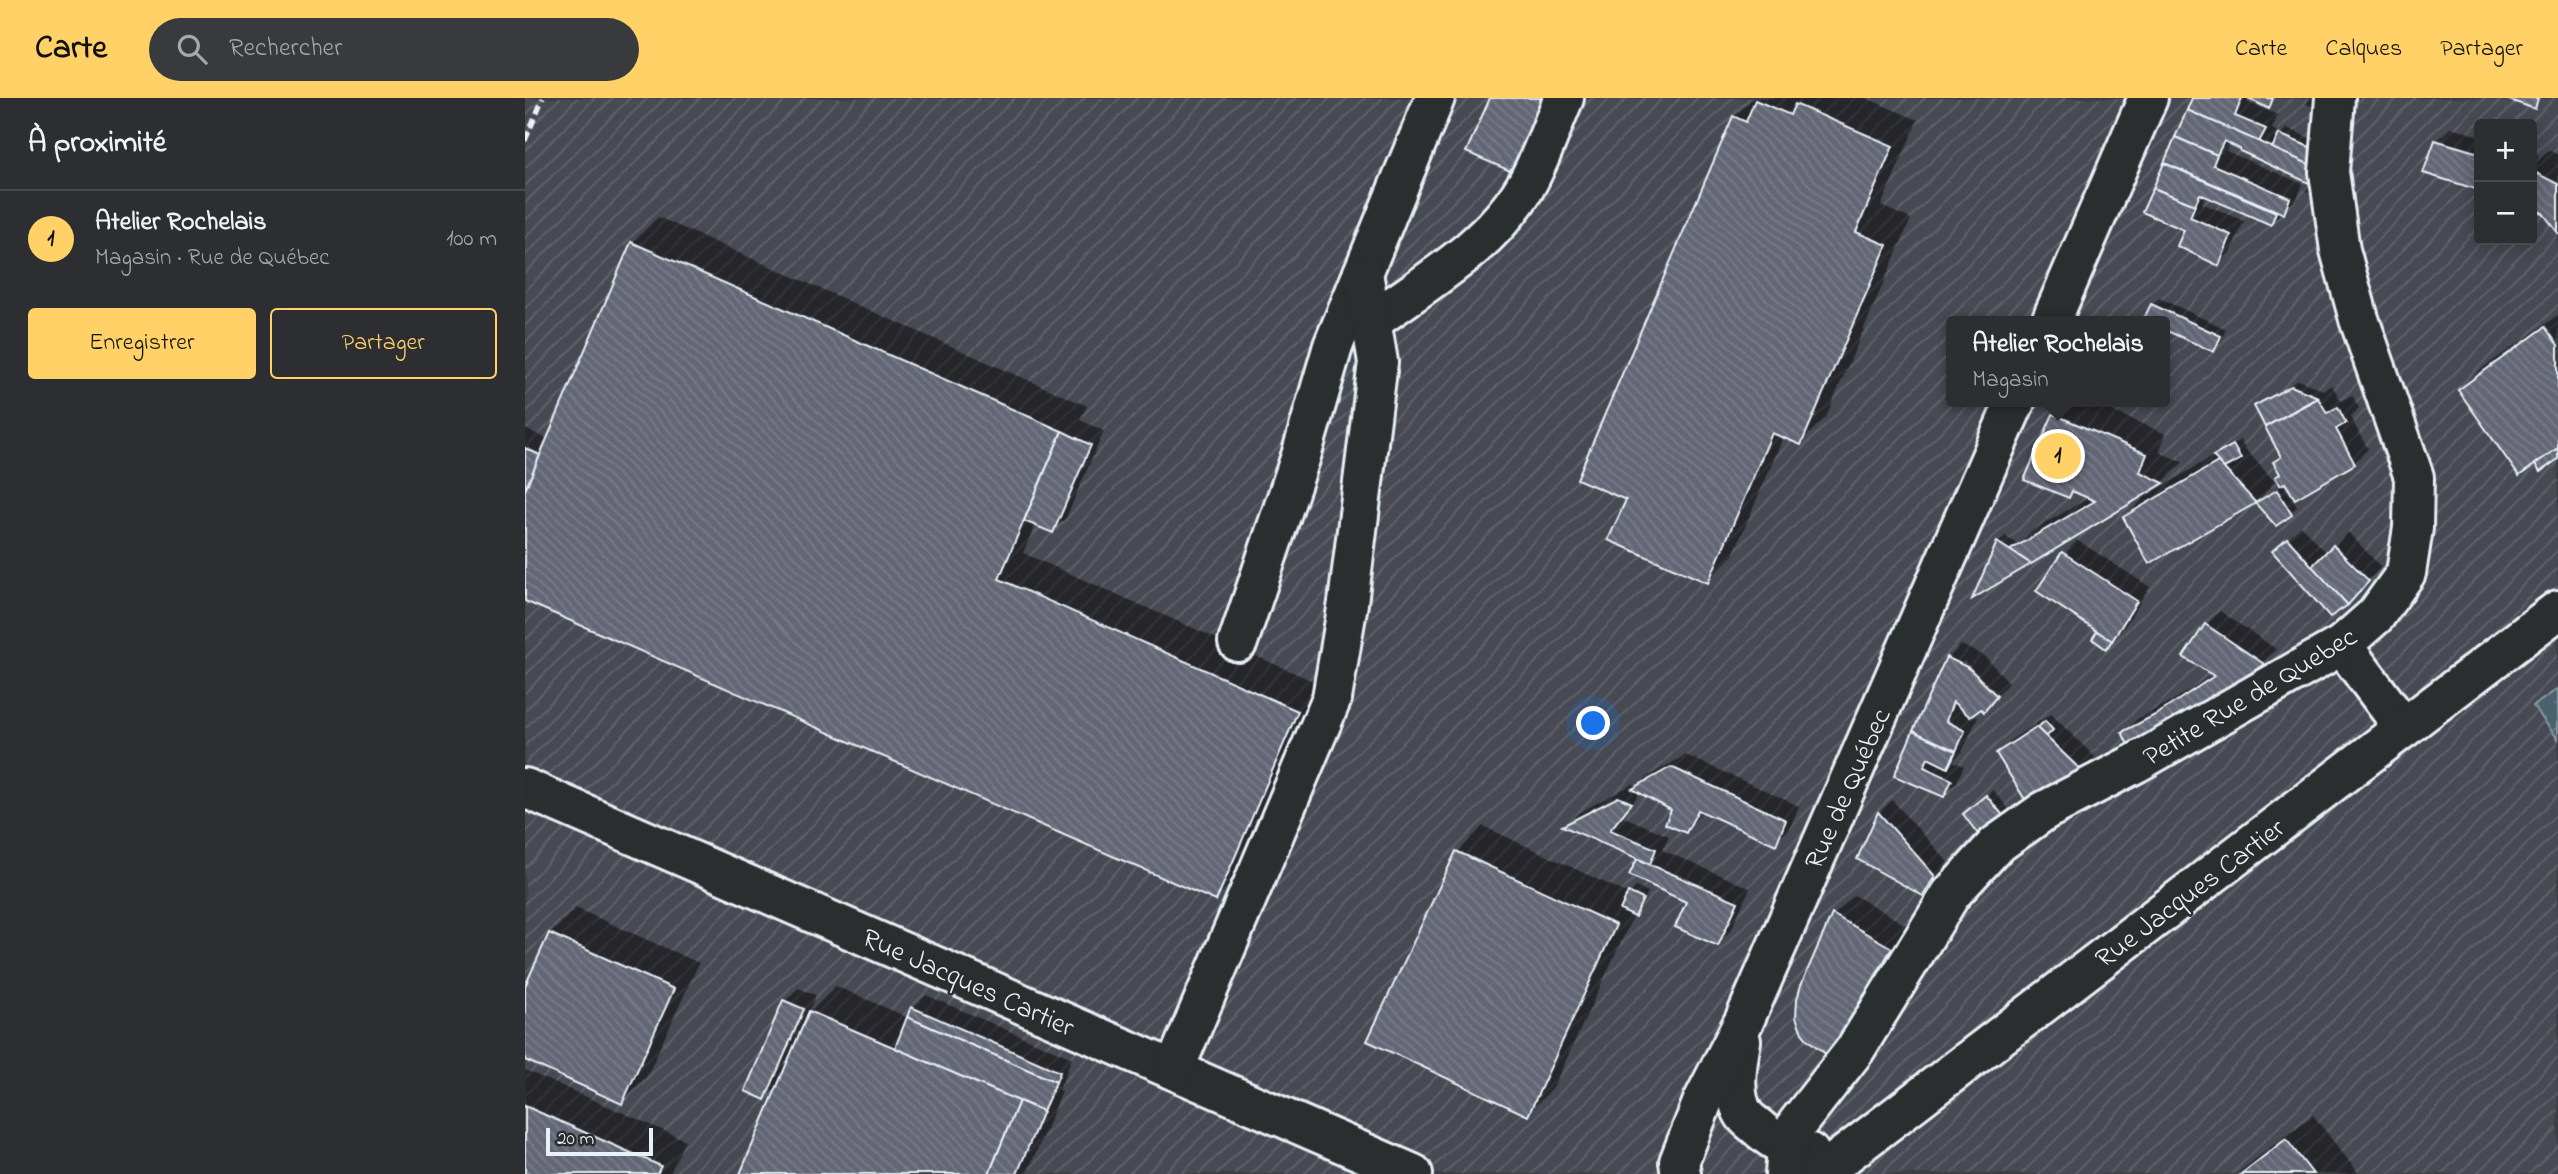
<!DOCTYPE html>
<html lang="fr">
<meta charset="utf-8">
<style>
:root{--surface:#2c2e32;--page:#383a3e;--text:#f1f3f6;--muted:#a6a8ac;--line:#484a4d;--accent:#ffd166}
body{margin:0;font-family:"Indie Flower",sans-serif;background:var(--page);color:var(--text)}
.controls{position:absolute;right:21px;top:21px;display:grid;overflow:hidden;border-radius:7px;box-shadow:0 4px 18px #0003}
.controls button{width:63px;height:63px;display:grid;place-items:center;padding:0;border:0;border-bottom:2px solid var(--line);background:var(--surface);color:var(--text);font:35px sans-serif}
.scale{position:absolute;left:21px;bottom:18px;width:107px;box-sizing:border-box;padding-left:7px;border:4px solid #e8f1f8;border-top:0;font-size:19px;line-height:24px;white-space:nowrap;color:#e8f1f8;-webkit-text-stroke:5px #2a2d2e;paint-order:stroke}
.you{position:absolute;left:1069px;top:626px;width:24px;height:24px;margin:-18px;border:5px solid #fff;border-radius:50%;background:#1a73e8;box-shadow:0 0 0 10px #1a73e833}
.badge{display:grid;place-items:center;width:46px;height:46px;border-radius:50%;background:var(--accent);color:#111;font-size:23px;font-weight:700}
.pin{position:absolute;translate:-50% -50%;border:4px solid #fff;box-shadow:0 2px 7px #0006}
.popup{position:absolute;left:1421px;top:218px;width:224px;height:91px;box-sizing:border-box;display:grid;place-content:center;border-radius:7px;background:var(--surface);filter:drop-shadow(0 2px 5px #0005);font-size:23px;white-space:nowrap;color:var(--muted)}
.popup b{font-size:26px;color:var(--text)}
.popup::after{content:'';position:absolute;left:50%;top:100%;margin-left:-14px;border:14px solid transparent;border-top-color:var(--surface)}
.list{margin:0;padding:0;list-style:none}
h2{display:flex;justify-content:space-between;align-items:center;height:91px;margin:0;padding:0 28px;font-size:30px}
h2 small{font-size:23px;font-weight:400;color:var(--muted)}
.list li{display:grid;grid-template-columns:46px 1fr auto;gap:21px;align-items:center;box-sizing:border-box;height:98px;padding:0 28px;border-top:2px solid var(--line)}
.list b{display:block;font-size:26px;white-space:nowrap}
.list p{margin:0;font-size:23px;white-space:nowrap;color:var(--muted)}
.list em{font-size:23px;font-style:normal;color:var(--muted)}
.actions{display:flex;gap:14px;padding:21px 28px}
.actions a{flex:1;padding:16px 0;border:2px solid var(--accent);border-radius:7px;text-align:center;font-size:24px;color:var(--accent)}
.actions .main{background:var(--accent);color:#111}
.icon{flex:none;width:38px;height:38px;fill:none;stroke:currentColor;stroke-width:2;stroke-linecap:round;stroke-linejoin:round}
.map{position:relative;flex:none;width:2033px;height:1076px;overflow:hidden}
header{display:flex;align-items:center;gap:42px;box-sizing:border-box;height:98px;padding:0 35px;background:var(--accent);color:#111}
header strong{font-size:33px}
nav{display:flex;gap:38px;margin-inline-start:auto;font-size:24px}
.search{width:490px;height:63px;background:var(--page);display:flex;align-items:center;gap:18px;box-sizing:border-box;padding:0 24px;border-radius:38px;color:var(--muted);font-size:26px}
main{display:flex}
aside{flex:1;background:var(--surface)}
.map>svg:first-child{display:block}
.industrial{fill:url(#industrial-furrows);fill-rule:evenodd}
.water{fill:url(#water-ripples);stroke:#899ba5;stroke-width:2}
.shadow{fill:#0007}
.building{fill:url(#building-back-hatch);stroke:#e8f1f8;stroke-width:2}
.lines{fill:none;stroke-linecap:round;stroke-linejoin:round}
.minor-casing{stroke:#e8f1f8;stroke-width:44}
.minor{stroke:#2a2d2e;stroke-width:38}
.rail{stroke:#e8f1f8;stroke-width:5;stroke-dasharray:10 5;stroke-linecap:butt}
.labels{text-anchor:middle;stroke-width:5;stroke-linejoin:round;paint-order:stroke}
.street-label{font-size:28px;fill:#e8f1f8;stroke:#2a2d2e}
</style>
<header>
<strong>Carte</strong>
<div class="search"><svg class="icon" aria-label="search" viewBox="0 0 24 24"><circle cx="10" cy="10" r="6"/><path d="M15 15l6 6"/></svg>Rechercher</div>
<nav><a>Carte</a><a>Calques</a><a>Partager</a></nav>
</header>
<main>
<aside>
<h2>À proximité<small></small></h2>
<ul class="list">
<li><span class="badge">1</span><div><b>Atelier Rochelais</b><p>Magasin · Rue de Québec</p></div><em>100 m</em></li>
</ul>
<div class="actions"><a class="main">Enregistrer</a><a>Partager</a></div>
</aside>
<div class="map">
<svg width="2033" height="1076" viewBox="0 0 2033 1076">
<defs>
<pattern id="industrial-furrows" width="10" height="10" patternUnits="userSpaceOnUse" patternTransform="scale(1.75)"><rect width="10" height="10" fill="#474a52"/><path d="M-1 1l2-2M0 10L10 0M9 11l2-2" fill="none" stroke="#62656c"/></pattern>
<pattern id="water-ripples" width="26" height="14" patternUnits="userSpaceOnUse" patternTransform="scale(1.75)"><rect width="26" height="14" fill="#4a626e"/><path d="M2 4q2-2 4 0t4 0M15 11q2-2 4 0t4 0" fill="none" stroke="#647983"/></pattern>
<pattern id="building-back-hatch" width="6" height="6" patternUnits="userSpaceOnUse" patternTransform="scale(1.75)"><rect width="6" height="6" fill="#646675"/><path d="M-1 5l2 2M0 0l6 6M5-1l2 2" fill="none" stroke="#7a7c89"/></pattern>
</defs>
<rect width="100%" height="100%" fill="#3b3e43"/>
<filter id="ink" filterUnits="userSpaceOnUse"><feTurbulence type="fractalNoise" baseFrequency=".0143" numOctaves="2"/><feDisplacementMap in="SourceGraphic" scale="14" xChannelSelector="R" yChannelSelector="G"/><feConvolveMatrix kernelMatrix="1 2 1 2 8 2 1 2 1" color-interpolation-filters="sRGB"/></filter>
<g filter="url(#ink)">
<path class="industrial" d="M 0,0 L 2033,0 L 2033,1076 L 0,1076 ZM 1954,26 L 2007,26 L 2007,142 L 1954,142 ZM 1426,223 L 1640,223 L 1640,304 L 1426,304 Z"/>
<path class="water" d="M 2033,591 L 2033,641 L 2008,608 Z"/>
<g class="shadow">
<path d="M 1228,0 L 1341,0 L 1393,22 L 1356,108 L 1386,121 L 1301,319 L 1275,345 L 1259,338 L 1208,457 L 1182,483 L 1103,401 L 1209,19 Z"/>
<path d="M 1669,0 L 1724,0 L 1722,4 L 1753,17 L 1747,31 L 1757,35 L 1762,30 L 1793,44 L 1788,96 L 1780,93 L 1787,84 L 1705,44 L 1701,53 L 1778,86 L 1772,101 L 1745,125 L 1681,97 L 1677,105 L 1719,123 L 1707,152 L 1694,166 L 1661,131 L 1620,114 Z"/>
<path d="M 1785,0 L 1795,0 L 1795,3 L 1789,9 L 1781,6 Z"/>
<path d="M 1926,29 L 1954,38 L 1954,90 L 1901,74 L 1912,43 Z"/>
<path d="M 2024,52 L 2033,57 L 2033,133 L 2019,114 L 2007,108 L 2007,54 L 2014,57 L 2011,65 Z"/>
<path d="M 133,119 L 562,308 L 555,322 L 579,333 L 541,420 L 527,433 L 511,426 L 498,455 L 797,587 L 716,775 L 691,800 L 0,501 L 0,331 L 23,341 L 107,145 Z"/>
<path d="M 1634,200 L 1701,231 L 1695,245 L 1689,252 L 1640,230 L 1640,223 L 1620,221 L 1627,207 Z"/>
<path d="M 2033,217 L 2033,359 L 2018,361 L 1935,292 L 1955,272 Z"/>
<path d="M 1774,282 L 1798,292 L 1807,287 L 1816,303 L 1827,297 L 1834,310 L 1825,319 L 1843,351 L 1829,365 L 1761,382 L 1752,379 L 1756,374 L 1750,364 L 1757,357 L 1731,308 L 1738,302 Z"/>
<path d="M 1543,304 L 1566,304 L 1641,336 L 1634,354 L 1658,364 L 1638,384 L 1451,496 L 1473,445 L 1480,438 L 1493,447 L 1507,433 L 1565,399 L 1549,392 L 1543,398 L 1530,317 Z"/>
<path d="M 1715,342 L 1721,352 L 1750,384 L 1734,402 L 1759,387 L 1772,409 L 1751,425 L 1731,403 L 1600,419 L 1620,399 Z"/>
<path d="M 1776,428 L 1802,455 L 1823,434 L 1856,469 L 1837,490 L 1749,453 Z"/>
<path d="M 1552,442 L 1625,489 L 1600,528 L 1581,549 L 1539,455 Z"/>
<path d="M 1695,513 L 1751,551 L 1738,564 L 1670,610 L 1599,634 L 1612,621 L 1650,601 L 1688,576 L 1660,558 L 1681,527 Z"/>
<path d="M 1436,547 L 1458,557 L 1484,584 L 1473,597 L 1439,563 L 1437,565 L 1469,598 L 1472,598 L 1459,611 L 1456,608 L 1447,616 L 1453,619 L 1437,654 L 1428,663 L 1439,668 L 1432,684 L 1418,697 L 1371,677 L 1423,560 Z"/>
<path d="M 1526,616 L 1570,659 L 1556,673 L 1473,655 L 1487,641 Z"/>
<path d="M 1161,657 L 1274,708 L 1264,732 L 1250,745 L 1178,713 L 1161,733 L 1149,711 L 1116,694 L 1097,718 L 1144,738 L 1137,752 L 1225,790 L 1206,832 L 1192,846 L 1163,804 L 1106,776 L 1114,760 L 1040,728 L 1053,715 L 1108,686 L 1113,688 L 1123,678 Z"/>
<path d="M 1468,692 L 1486,714 L 1480,720 L 1446,710 Z"/>
<path d="M 1367,702 L 1423,764 L 1412,783 L 1398,796 L 1354,715 Z"/>
<path d="M 958,728 L 1104,796 L 1111,789 L 1123,794 L 1116,810 L 1109,816 L 1028,990 L 1002,1016 L 933,754 Z"/>
<path d="M 1329,797 L 1386,830 L 1323,936 L 1303,956 L 1309,817 Z"/>
<path d="M 51,810 L 174,865 L 122,978 L 96,1004 L 0,960 L 0,892 L 25,836 Z"/>
<path d="M 311,888 L 384,920 L 388,910 L 401,897 L 547,960 L 534,992 L 537,993 L 502,1076 L 217,1076 L 255,985 L 240,1000 L 260,903 L 273,890 L 291,897 L 283,916 Z"/>
<path d="M 0,972 L 160,1042 L 145,1076 L 0,1076 Z"/>
<path d="M 1788,1017 L 1834,1076 L 1711,1076 Z"/>
</g>
<g class="building">
<path d="M 965,0 L 1024,0 L 990,75 L 941,54 Z"/>
<path d="M 1667,0 L 1717,0 L 1710,18 L 1741,31 L 1734,44 L 1662,12 Z"/>
<path d="M 1723,0 L 1748,0 L 1744,11 Z"/>
<path d="M 1979,0 L 2013,0 L 2010,11 Z"/>
<path d="M 1230,2 L 1265,17 L 1270,6 L 1368,48 L 1331,134 L 1362,147 L 1276,347 L 1247,335 L 1183,485 L 1083,442 L 1101,402 L 1052,381 L 1208,18 L 1221,24 Z"/>
<path d="M 1662,12 L 1787,67 L 1788,87 L 1715,53 L 1715,51 L 1699,43 L 1692,57 L 1650,39 Z"/>
<path d="M 1754,36 L 1787,50 L 1786,67 L 1747,50 Z"/>
<path d="M 1650,39 L 1692,57 L 1688,67 L 1765,100 L 1759,116 L 1639,65 Z"/>
<path d="M 1910,42 L 1954,55 L 1954,92 L 1898,75 Z"/>
<path d="M 1639,65 L 1751,114 L 1746,127 L 1675,96 L 1670,107 L 1628,90 Z"/>
<path d="M 2007,73 L 2033,86 L 2033,135 L 2018,115 L 2007,110 Z"/>
<path d="M 1628,90 L 1670,107 L 1665,119 L 1706,137 L 1694,168 L 1652,148 L 1659,132 L 1617,114 Z"/>
<path d="M 106,144 L 537,333 L 474,481 L 773,613 L 691,803 L 0,503 L 0,392 Z"/>
<path d="M 1626,206 L 1696,238 L 1689,254 L 1640,232 L 1640,223 L 1618,222 Z"/>
<path d="M 2020,229 L 2033,247 L 2033,350 L 1994,378 L 1933,292 Z"/>
<path d="M 1766,288 L 1793,299 L 1740,329 L 1729,308 Z"/>
<path d="M 1793,300 L 1802,315 L 1813,309 L 1821,325 L 1811,331 L 1830,366 L 1770,401 L 1760,385 L 1755,387 L 1750,379 L 1755,376 L 1748,364 L 1756,359 L 1740,329 Z"/>
<path d="M 1528,316 L 1622,356 L 1615,374 L 1639,385 L 1506,466 L 1485,452 L 1570,403 L 1547,393 L 1544,400 L 1499,382 Z"/>
<path d="M 537,333 L 566,347 L 528,435 L 499,423 Z"/>
<path d="M 1708,347 L 1716,361 L 1699,370 L 1688,358 Z"/>
<path d="M 0,350 L 15,357 L 0,392 Z"/>
<path d="M 2033,350 L 2033,361 L 2015,374 L 2010,366 Z"/>
<path d="M 1693,364 L 1731,405 L 1624,466 L 1598,419 Z"/>
<path d="M 1752,392 L 1767,417 L 1751,428 L 1730,405 Z"/>
<path d="M 1762,440 L 1787,468 L 1823,507 L 1805,519 L 1747,453 Z"/>
<path d="M 1472,444 L 1506,466 L 1447,501 Z"/>
<path d="M 1808,447 L 1844,483 L 1823,507 L 1787,468 Z"/>
<path d="M 1537,454 L 1612,503 L 1587,543 L 1511,493 Z"/>
<path d="M 1680,526 L 1739,566 L 1671,612 L 1604,649 L 1597,634 L 1634,615 L 1689,578 L 1658,559 Z"/>
<path d="M 1572,533 L 1587,543 L 1581,551 L 1567,541 Z"/>
<path d="M 1421,559 L 1444,570 L 1472,598 L 1459,614 L 1456,611 L 1445,619 L 1428,604 L 1421,623 L 1440,633 L 1431,653 L 1388,633 Z"/>
<path d="M 1520,623 L 1528,632 L 1521,639 L 1512,630 Z"/>
<path d="M 1511,629 L 1558,674 L 1504,708 L 1471,655 Z"/>
<path d="M 1388,633 L 1431,653 L 1423,670 L 1403,660 L 1399,669 L 1427,682 L 1419,699 L 1369,678 Z"/>
<path d="M 1146,669 L 1261,722 L 1251,747 L 1173,712 L 1161,735 L 1140,726 L 1146,712 L 1107,691 Z"/>
<path d="M 1461,697 L 1481,721 L 1456,740 L 1438,716 Z"/>
<path d="M 1093,699 L 1107,705 L 1085,732 L 1131,751 L 1125,766 L 1037,728 Z"/>
<path d="M 1353,714 L 1410,778 L 1398,798 L 1332,761 Z"/>
<path d="M 931,753 L 1091,827 L 1003,1018 L 842,943 Z"/>
<path d="M 1112,761 L 1213,804 L 1193,848 L 1150,829 L 1161,804 L 1104,777 Z"/>
<path d="M 1103,794 L 1118,801 L 1110,819 L 1095,812 Z"/>
<path d="M 1307,816 L 1367,850 L 1303,958 L 1282,941 L 1277,935 L 1271,919 L 1272,901 L 1276,887 Z"/>
<path d="M 24,835 L 149,891 L 97,1006 L 0,962 L 0,888 Z"/>
<path d="M 258,902 L 279,911 L 240,1002 L 220,993 Z"/>
<path d="M 386,909 L 535,974 L 531,984 L 382,919 Z"/>
<path d="M 284,913 L 494,1003 L 464,1076 L 215,1076 Z"/>
<path d="M 382,919 L 531,984 L 518,1013 L 370,950 Z"/>
<path d="M 494,1003 L 518,1013 L 492,1076 L 464,1076 Z"/>
<path d="M 0,1008 L 136,1068 L 132,1076 L 0,1076 Z"/>
<path d="M 1761,1041 L 1788,1076 L 1716,1076 Z"/>
</g>
<g class="lines">
<g class="minor-casing">
<g id="minor">
<path d="M 1526,223 L 1623,0"/>
<path d="M 846,224 C 900,185 965,148 1000,89 C 1016,62 1026,29 1039,0"/>
<path d="M 713,544 L 776,358 L 808,248 L 910,0"/>
<path d="M 1817,547 L 1879,630"/>
<path d="M 0,690 L 888,1076"/>
<path d="M 1216,943 C 1212,966 1206,998 1220,1018 C 1224,1023 1232,1028 1237,1033 C 1252,1046 1265,1051 1285,1055"/>
<path d="M 649,972 L 807,600 L 823,505 L 853,264 L 838,175"/>
<path d="M 1156,1076 L 1154,1064 L 1178,1003 L 1220,921 L 1490,304"/>
<path d="M 1260,1076 L 1262,1051 L 1272,1026 L 1330,952 L 1426,796 L 1471,747 L 1519,713 L 1611,665 L 1817,547 L 1851,517 L 1881,475 L 1888,430 L 1889,379 L 1834,221 L 1815,152 L 1804,74 L 1810,0"/>
<path d="M 1295,1076 L 2033,512"/>
</g>
</g>
<use href="#minor" class="minor"/>
<path class="rail" d="M 0,43 L 18,0"/>
</g>
</g>
<g class="labels">
<g class="street-label">
<text transform="translate(1724 597) rotate(-31)" y="10">Petite Rue de Quebec</text>
<text transform="translate(1321 690) rotate(-66)" y="10">Rue de Québec</text>
<text transform="translate(1664 794) rotate(-37)" y="10">Rue Jacques Cartier</text>
<text transform="translate(444 883) rotate(24)" y="10">Rue Jacques Cartier</text>
</g>
</g>
</svg>
<div class="controls">
<button>+</button>
<button>−</button>
</div>
<div class="scale">20 m</div>
<div class="you"></div>
<div class="pin badge" style="left:1533px;top:358px">1</div>
<div class="popup"><b>Atelier Rochelais</b>Magasin</div>
</div>
</main>
